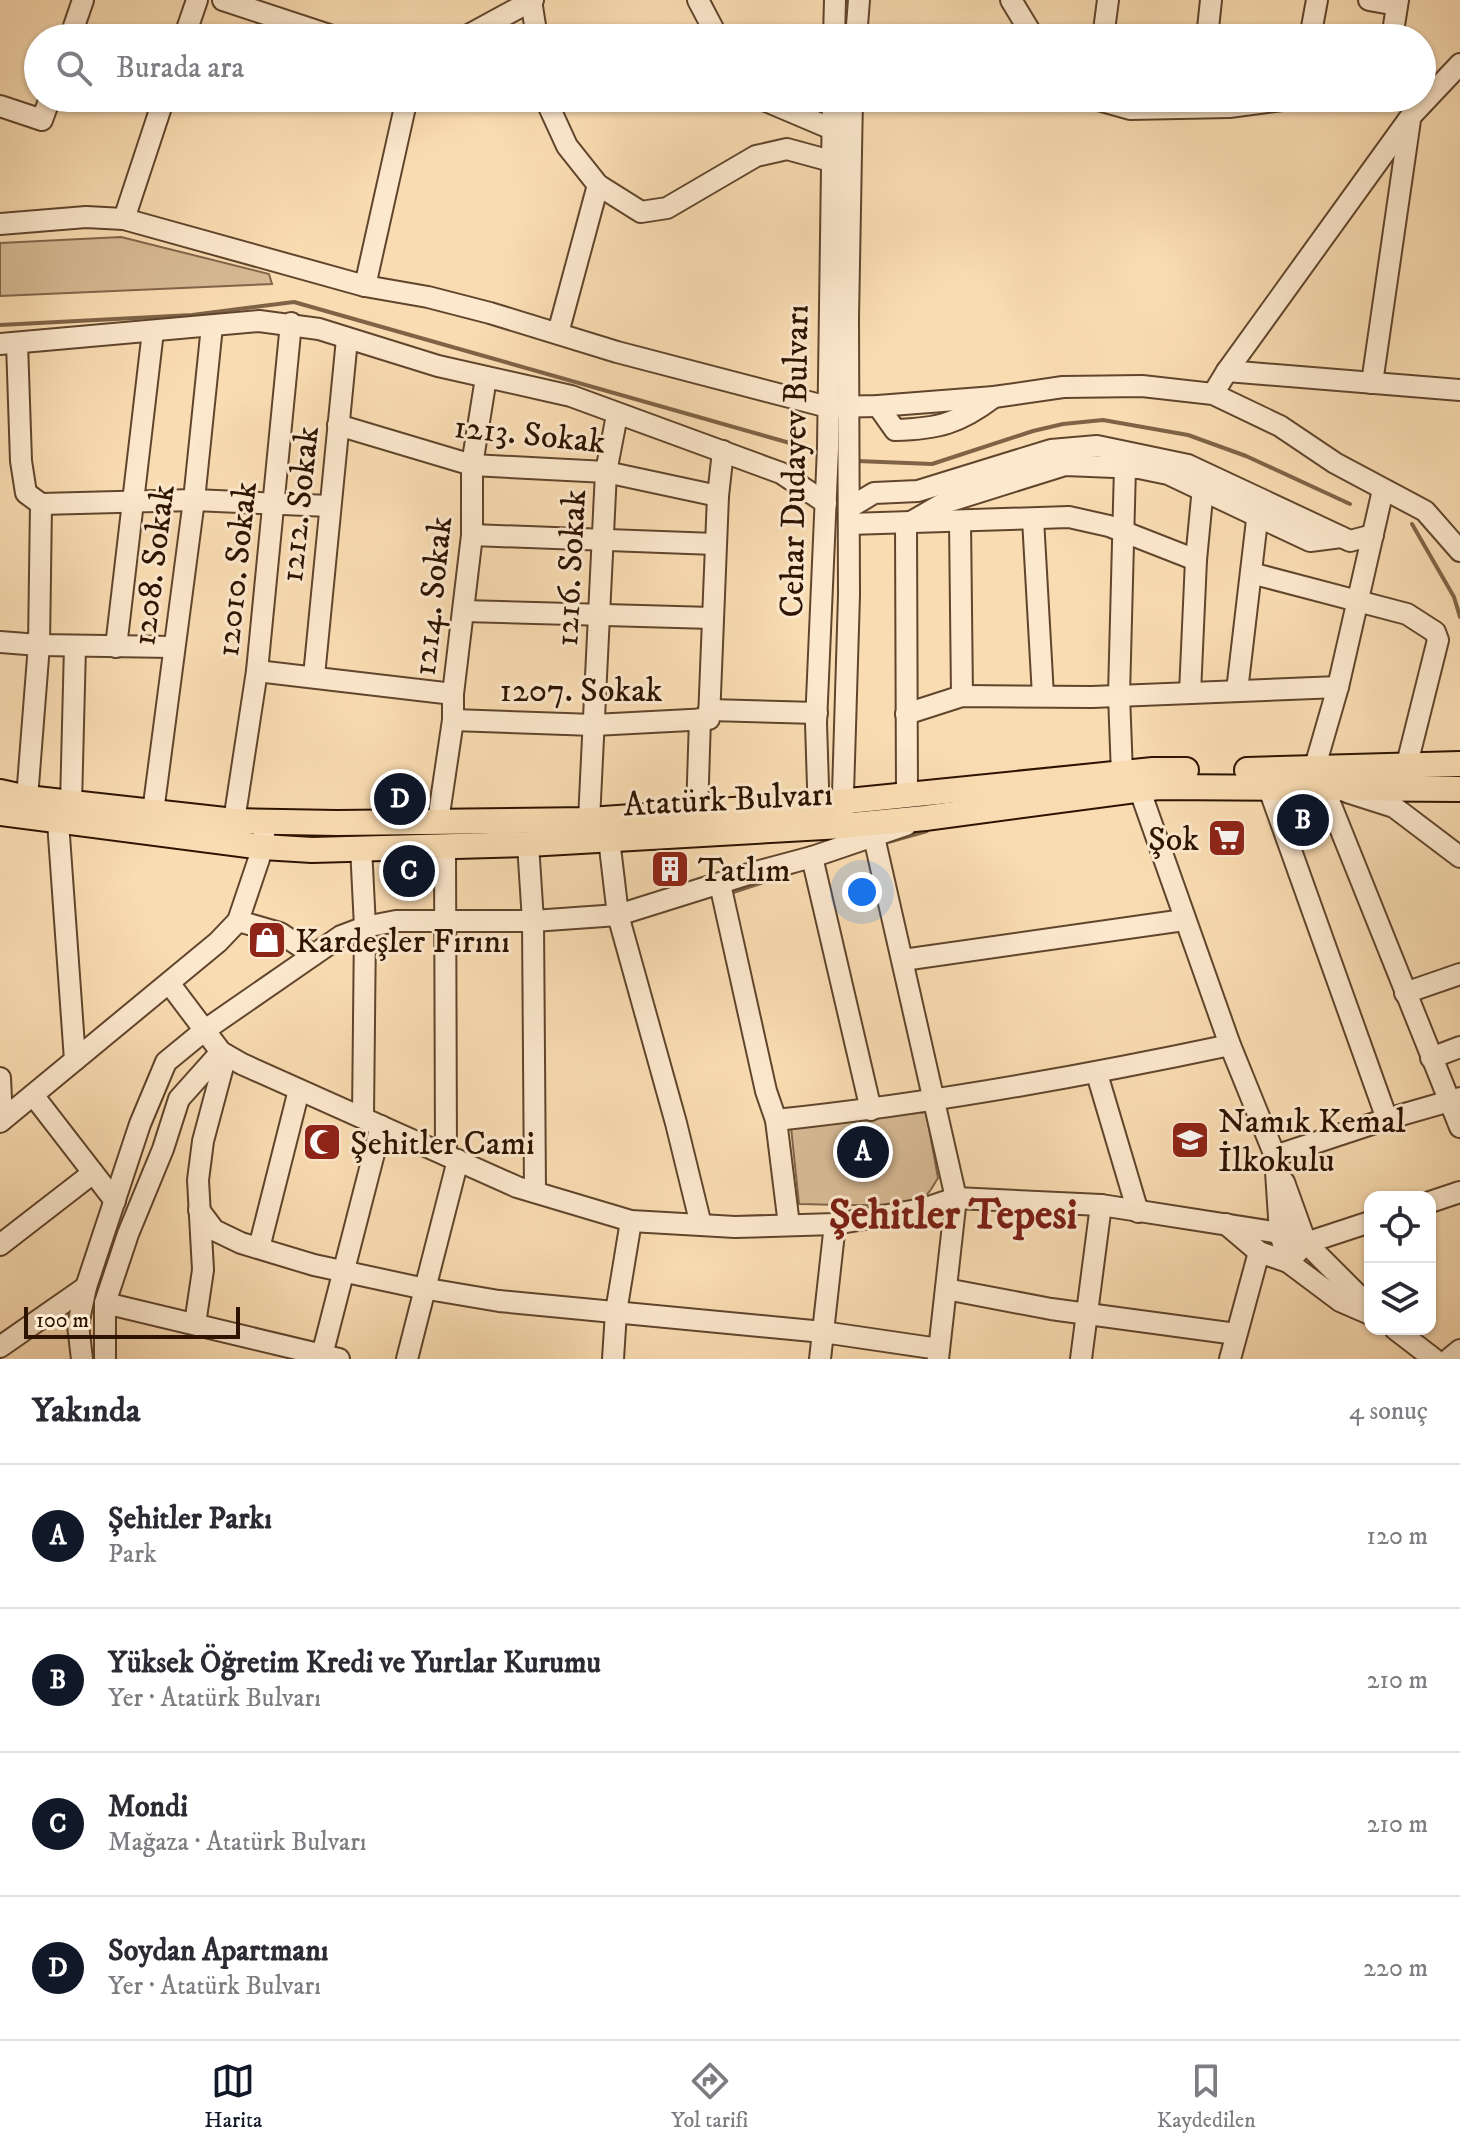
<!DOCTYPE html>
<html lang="tr">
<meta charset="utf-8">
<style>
:root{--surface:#fff;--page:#f2f2f3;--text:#2b2b33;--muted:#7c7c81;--line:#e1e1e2;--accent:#111827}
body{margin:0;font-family:"IM FELL DW Pica",serif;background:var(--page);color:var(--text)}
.controls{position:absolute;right:24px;bottom:24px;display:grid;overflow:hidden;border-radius:16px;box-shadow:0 2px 6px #0004}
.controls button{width:72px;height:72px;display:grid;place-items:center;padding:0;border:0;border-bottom:2px solid var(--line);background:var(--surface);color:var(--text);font:40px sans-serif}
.scale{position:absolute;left:24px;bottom:20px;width:216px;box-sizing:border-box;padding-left:8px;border:4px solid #2d1300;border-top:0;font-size:22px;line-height:28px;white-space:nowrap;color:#2d1300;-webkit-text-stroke:6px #fce8cd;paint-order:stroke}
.you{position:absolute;left:862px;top:892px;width:28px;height:28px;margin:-20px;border:6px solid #fff;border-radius:50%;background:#1a73e8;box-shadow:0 0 0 12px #1a73e833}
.badge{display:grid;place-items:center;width:52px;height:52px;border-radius:50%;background:var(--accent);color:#fff;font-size:26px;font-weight:700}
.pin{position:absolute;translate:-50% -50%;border:4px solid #fff;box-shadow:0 2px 8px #0006}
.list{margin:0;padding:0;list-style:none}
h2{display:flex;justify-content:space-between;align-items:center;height:104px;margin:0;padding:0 32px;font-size:34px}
h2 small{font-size:26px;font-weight:400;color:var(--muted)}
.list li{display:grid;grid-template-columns:52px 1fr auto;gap:24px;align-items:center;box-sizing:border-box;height:144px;padding:0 32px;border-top:2px solid var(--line)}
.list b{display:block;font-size:30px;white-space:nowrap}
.list p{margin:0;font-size:26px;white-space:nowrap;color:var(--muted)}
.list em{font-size:26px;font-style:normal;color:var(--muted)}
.icon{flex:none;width:44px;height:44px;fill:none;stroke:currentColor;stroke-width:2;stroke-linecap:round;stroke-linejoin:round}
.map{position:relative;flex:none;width:1460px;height:1359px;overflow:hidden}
.search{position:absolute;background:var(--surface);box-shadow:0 2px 6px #0004;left:24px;right:24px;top:24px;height:88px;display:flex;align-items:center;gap:20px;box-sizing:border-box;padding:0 28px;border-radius:44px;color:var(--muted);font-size:30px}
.sheet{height:680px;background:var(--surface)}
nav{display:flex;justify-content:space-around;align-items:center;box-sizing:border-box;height:112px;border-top:2px solid var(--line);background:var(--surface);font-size:22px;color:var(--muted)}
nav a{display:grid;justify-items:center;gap:4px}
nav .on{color:var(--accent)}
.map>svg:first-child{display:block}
.green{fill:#d7ba94;stroke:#82664a;stroke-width:2}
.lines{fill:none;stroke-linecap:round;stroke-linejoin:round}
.stream{stroke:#7e6346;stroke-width:4}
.minor-casing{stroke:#60452c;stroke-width:24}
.major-casing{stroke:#2d1300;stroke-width:28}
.minor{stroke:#fce8cd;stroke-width:20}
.major{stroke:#fadcb2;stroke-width:24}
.labels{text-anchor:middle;stroke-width:6;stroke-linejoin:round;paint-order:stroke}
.street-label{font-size:34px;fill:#2d1300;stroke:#fce8cd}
.poi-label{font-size:34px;fill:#2d1300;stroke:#fce8cd;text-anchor:start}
.district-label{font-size:42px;font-weight:bold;fill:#7a1f14;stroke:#fce8cd}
</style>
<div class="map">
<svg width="1460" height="1359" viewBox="0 0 1460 1359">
<rect width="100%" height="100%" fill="#fadcb2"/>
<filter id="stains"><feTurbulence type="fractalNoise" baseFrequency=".0025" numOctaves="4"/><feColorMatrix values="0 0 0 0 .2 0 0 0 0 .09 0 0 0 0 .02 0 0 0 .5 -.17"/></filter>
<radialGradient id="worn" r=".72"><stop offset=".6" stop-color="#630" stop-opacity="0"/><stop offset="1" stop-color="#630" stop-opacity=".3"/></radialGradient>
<g class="green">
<path d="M 121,237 L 269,274 L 272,284 L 0,296 L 0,243 Z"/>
<path d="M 926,1112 L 938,1178 C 934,1184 930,1194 923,1198 C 905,1209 824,1204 799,1204 L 791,1127 Z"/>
</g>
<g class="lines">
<g class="stream">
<path d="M 0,325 L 192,315 L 294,302 L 804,447"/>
<path d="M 857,461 L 932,464 L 1033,431 L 1063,424 L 1103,420 L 1188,435 L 1246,456 L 1350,504"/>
<path d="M 1412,524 L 1454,597 L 1460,617"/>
<path d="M 888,842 L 927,831"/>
<path d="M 733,892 L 797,871"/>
</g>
<g class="minor-casing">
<g id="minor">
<path d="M 223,0 L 338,38"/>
<path d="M 531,0 L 537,38"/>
<path d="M 698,0 L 718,38"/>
<path d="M 1011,0 L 1034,38"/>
<path d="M 1369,0 L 1397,5"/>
<path d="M 70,38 L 83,0"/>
<path d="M 184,38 L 197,0"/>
<path d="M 463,38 L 533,0"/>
<path d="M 834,38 L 835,0"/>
<path d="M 856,38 L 859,0"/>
<path d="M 1103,38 L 1108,0"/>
<path d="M 1207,38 L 1211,0"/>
<path d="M 1310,38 L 1317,0"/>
<path d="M 1392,38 L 1398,0"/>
<path d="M 545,98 L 567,146 L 598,185 L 641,212 L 667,208 L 756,156 L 787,149 L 831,161"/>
<path d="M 759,98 L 832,129"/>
<path d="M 1091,98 L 1130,109 L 1229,107 L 1297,98"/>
<path d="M 0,106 L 42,120 L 50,98"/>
<path d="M 124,219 L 164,98"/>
<path d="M 0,224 L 86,217 L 124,219 L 365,286 L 428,297 L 490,313 L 617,352 L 828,407 L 878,406 L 994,397 L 1063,387 L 1142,386 L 1213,394 L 1280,426 L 1335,463 L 1425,511 L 1460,551"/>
<path d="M 365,286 L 407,98"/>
<path d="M 558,333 L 598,185"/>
<path d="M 17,343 L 21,461 L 26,493 L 41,504"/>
<path d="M 0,344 L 259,321 L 319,329 L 438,366 L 571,396 L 781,473 L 826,503"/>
<path d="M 1227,371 L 1460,390"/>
<path d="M 1372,383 L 1410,120"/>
<path d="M 1213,394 L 1227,371 L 1411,116 L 1460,64"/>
<path d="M 878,406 L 895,430 C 938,429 960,423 994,397"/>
<path d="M 338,425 L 472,465 L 606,472 L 718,496"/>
<path d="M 41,504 L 194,500 L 329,506"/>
<path d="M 41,504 L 39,645 L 174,647"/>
<path d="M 849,508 L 874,493 L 918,491 L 1051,450 L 1097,446 L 1188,465 L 1350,541 L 1373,535"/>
<path d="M 1033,519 L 1043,696"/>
<path d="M 960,521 L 962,696"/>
<path d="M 911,522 L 944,503 L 1065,465 L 1139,468 L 1168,474 L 1310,541 L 1341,537"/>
<path d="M 906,523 L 907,795"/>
<path d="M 849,524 L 1069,517 L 1109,526 L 1196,560"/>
<path d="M 472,535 L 715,544"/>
<path d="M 1251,573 L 1407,614 L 1435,632 L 1438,640 L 1407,764"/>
<path d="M 464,611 L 712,618"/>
<path d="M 0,642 L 39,645 L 27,798"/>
<path d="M 116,647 L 153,331"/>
<path d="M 257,671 L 453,694"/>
<path d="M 314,676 L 347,339"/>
<path d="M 1237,691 L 1259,503"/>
<path d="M 1190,693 L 1196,560 L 1204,477"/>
<path d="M 709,710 L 817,713"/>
<path d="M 906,714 L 962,696 L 1092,697 L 1338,687"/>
<path d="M 453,720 L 594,725 L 709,719 L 718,496 L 723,451"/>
<path d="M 1314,770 L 1338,687 L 1383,490"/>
<path d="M 1122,774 L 1119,695 L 1125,467"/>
<path d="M 1268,786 L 1387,1119"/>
<path d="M 1139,788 L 1230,1045 L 1275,1156 L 1280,1233 L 1288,1262 L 1340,1301 L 1370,1314"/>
<path d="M 1324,788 L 1460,1127"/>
<path d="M 1347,792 L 1394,807 L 1460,857"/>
<path d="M 71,804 L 75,646"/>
<path d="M 153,812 L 194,500 L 212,326"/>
<path d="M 697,812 L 700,719"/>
<path d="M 819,818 L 816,723 L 828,448 L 833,98"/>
<path d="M 589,820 L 606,472 L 617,415"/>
<path d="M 234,821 L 257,671 L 291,323"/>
<path d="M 438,821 L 453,720 L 453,694 L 472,535 L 472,465 L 486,378"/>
<path d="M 58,822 L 75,1060"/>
<path d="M 842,826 L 849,595 L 848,318 L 852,98"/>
<path d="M 874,837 L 956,1198 L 938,1359"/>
<path d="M 609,839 L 618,915 L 676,1123 L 701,1225"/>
<path d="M 528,844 L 533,921 L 535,1192"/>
<path d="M 361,847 L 365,927 L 363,1117"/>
<path d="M 445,847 L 446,1155"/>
<path d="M 812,857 L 871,1110"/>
<path d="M 720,884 L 766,1091 L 776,1120 L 789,1225"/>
<path d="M 238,921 L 280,933 L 313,955"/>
<path d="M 903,960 L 1184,920"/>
<path d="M 169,983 L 221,1052 L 242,1064 L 517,1187 L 631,1221 L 735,1227 L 835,1224 L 923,1209 L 956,1198 L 1101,1205 L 1280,1233 L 1306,1243"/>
<path d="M 1405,993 L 1460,974"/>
<path d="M 1431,1058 L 1460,1047"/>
<path d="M 1097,1074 L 1138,1212"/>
<path d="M 0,1078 L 2,1120"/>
<path d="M 33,1095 L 115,1201"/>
<path d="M 776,1120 C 929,1104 1079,1077 1230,1045"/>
<path d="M 0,1122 L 218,942 L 238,921 L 263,847 L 264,833"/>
<path d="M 1275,1156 L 1387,1119 L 1460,1098"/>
<path d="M 1284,1182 L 1306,1243 L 1370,1307"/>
<path d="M 1430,1202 L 1460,1192"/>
<path d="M 199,1210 L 214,1230 L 241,1243 L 314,1265 L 416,1287 L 499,1301 L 823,1332 L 939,1349"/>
<path d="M 1226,1224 L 1259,1252 L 1288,1262 L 1306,1243 L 1370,1222"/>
<path d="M 0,1245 L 93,1173"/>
<path d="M 259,1248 L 299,1090"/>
<path d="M 946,1289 L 1051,1309 L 1236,1334"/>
<path d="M 105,1303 L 339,1359"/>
<path d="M 195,1324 L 203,1270 L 198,1180 L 203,1141 L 226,1055"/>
<path d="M 1395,1329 L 1434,1359"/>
<path d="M 0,1347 L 86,1287"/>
<path d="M 82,1359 L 78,1325 L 86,1287 L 140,1124 L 166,1062 L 205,1030 L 341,936 L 365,927 L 396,921 L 533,921 L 618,915 L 752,873 L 812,857 L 906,825"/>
<path d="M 105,1359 L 105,1303 L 128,1234 L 163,1149 L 179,1099 L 221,1052"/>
<path d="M 321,1359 L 381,1126"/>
<path d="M 407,1359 L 458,1160"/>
<path d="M 613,1359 L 616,1312 L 631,1221"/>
<path d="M 820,1359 L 835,1224"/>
<path d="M 1081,1359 L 1101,1205"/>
<path d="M 1230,1359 L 1259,1252"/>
<path d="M 1449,1359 L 1460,1350"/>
</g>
</g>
<g class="major-casing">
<g id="major">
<path d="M 1247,770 L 1460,764"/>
<path d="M 0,792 L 27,798 L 234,821 L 337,823 L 589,820 L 819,804 L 1153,770 L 1186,770"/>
<path d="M 0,813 L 263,847 L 312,850 L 528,844 L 842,826 L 925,818 L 1158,787 L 1460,789"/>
</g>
</g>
<use href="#minor" class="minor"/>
<use href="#major" class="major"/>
</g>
<defs>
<g id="supermarket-square" transform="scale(2)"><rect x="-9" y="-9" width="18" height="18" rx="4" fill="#8f2418" stroke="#fce8cd"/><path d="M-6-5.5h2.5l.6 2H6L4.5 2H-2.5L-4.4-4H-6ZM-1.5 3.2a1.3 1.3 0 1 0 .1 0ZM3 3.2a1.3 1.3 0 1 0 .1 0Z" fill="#fff"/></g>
<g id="building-square" transform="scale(2)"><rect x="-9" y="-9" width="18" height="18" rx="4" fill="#8f2418" stroke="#fce8cd"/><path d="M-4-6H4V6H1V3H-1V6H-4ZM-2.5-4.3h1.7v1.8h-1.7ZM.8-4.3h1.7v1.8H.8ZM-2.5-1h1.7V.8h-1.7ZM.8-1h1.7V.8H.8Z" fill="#fff"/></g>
<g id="shop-square" transform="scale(2)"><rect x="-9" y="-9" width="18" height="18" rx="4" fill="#8f2418" stroke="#fce8cd"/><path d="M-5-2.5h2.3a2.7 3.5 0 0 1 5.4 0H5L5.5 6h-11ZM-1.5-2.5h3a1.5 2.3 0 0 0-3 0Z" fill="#fff"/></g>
<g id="school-square" transform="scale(2)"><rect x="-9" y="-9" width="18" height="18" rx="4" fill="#8f2418" stroke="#fce8cd"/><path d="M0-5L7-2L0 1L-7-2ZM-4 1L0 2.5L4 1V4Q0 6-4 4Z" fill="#fff"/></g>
<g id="mosque-square" transform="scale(2)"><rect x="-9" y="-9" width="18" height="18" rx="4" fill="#8f2418" stroke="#fce8cd"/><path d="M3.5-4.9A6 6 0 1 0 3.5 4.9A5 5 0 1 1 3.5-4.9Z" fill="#fff"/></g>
</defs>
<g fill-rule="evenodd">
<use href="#supermarket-square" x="1227" y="838"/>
<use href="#building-square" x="670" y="869"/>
<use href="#shop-square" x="267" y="940"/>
<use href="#school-square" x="1190" y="1140"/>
<use href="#mosque-square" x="322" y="1142"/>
</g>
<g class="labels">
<g class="street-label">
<text transform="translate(530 433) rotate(6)" y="12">1213. Sokak</text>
<text transform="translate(793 461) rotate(-89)" y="12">Cehar Dudayev Bulvarı</text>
<text transform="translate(298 504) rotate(-84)" y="12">1212. Sokak</text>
<text transform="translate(152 565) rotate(-83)" y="12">1208. Sokak</text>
<text transform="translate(569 568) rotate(-87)" y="12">1216. Sokak</text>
<text transform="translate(235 569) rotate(-84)" y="12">12010. Sokak</text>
<text transform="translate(431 596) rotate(-84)" y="12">1214. Sokak</text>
<text x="581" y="701">1207. Sokak</text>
<text transform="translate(728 798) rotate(-3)" y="12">Atatürk Bulvarı</text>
</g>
<g class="poi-label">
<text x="1199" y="850" text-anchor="end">Şok</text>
<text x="698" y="881">Tatlım</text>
<text x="295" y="952">Kardeşler Fırını</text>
<text x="1218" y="1132">Namık Kemal<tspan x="1218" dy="39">İlkokulu</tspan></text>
<text x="350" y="1154">Şehitler Cami</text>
</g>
<g class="district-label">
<text x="953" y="1228">Şehitler Tepesi</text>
</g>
</g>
<rect width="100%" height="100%" filter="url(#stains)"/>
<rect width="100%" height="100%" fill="url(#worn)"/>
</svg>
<div class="controls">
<button><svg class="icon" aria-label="locate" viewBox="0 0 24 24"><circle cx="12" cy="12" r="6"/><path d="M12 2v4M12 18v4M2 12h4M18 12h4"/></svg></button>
<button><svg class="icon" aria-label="layers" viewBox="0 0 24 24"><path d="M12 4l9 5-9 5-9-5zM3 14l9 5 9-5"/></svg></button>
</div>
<div class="scale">100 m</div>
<div class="you"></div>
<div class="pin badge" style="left:863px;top:1152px">A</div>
<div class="pin badge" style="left:1303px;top:820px">B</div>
<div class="pin badge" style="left:409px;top:871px">C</div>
<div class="pin badge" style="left:400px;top:799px">D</div>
<div class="search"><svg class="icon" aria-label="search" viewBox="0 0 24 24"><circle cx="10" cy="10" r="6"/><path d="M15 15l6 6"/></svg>Burada ara</div>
</div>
<section class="sheet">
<h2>Yakında<small>4 sonuç</small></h2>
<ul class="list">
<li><span class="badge">A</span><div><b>Şehitler Parkı</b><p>Park</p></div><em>120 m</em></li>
<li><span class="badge">B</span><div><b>Yüksek Öğretim Kredi ve Yurtlar Kurumu</b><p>Yer · Atatürk Bulvarı</p></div><em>210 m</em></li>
<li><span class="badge">C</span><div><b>Mondi</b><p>Mağaza · Atatürk Bulvarı</p></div><em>210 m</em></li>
<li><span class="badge">D</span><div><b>Soydan Apartmanı</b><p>Yer · Atatürk Bulvarı</p></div><em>220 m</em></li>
</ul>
</section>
<nav>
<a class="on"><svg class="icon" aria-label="map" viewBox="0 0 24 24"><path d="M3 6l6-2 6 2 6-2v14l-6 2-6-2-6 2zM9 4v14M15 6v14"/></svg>Harita</a>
<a><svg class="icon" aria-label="directions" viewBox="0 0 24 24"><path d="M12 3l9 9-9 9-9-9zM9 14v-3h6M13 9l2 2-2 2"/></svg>Yol tarifi</a>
<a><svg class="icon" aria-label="saved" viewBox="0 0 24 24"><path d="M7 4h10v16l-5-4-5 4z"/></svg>Kaydedilen</a>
</nav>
